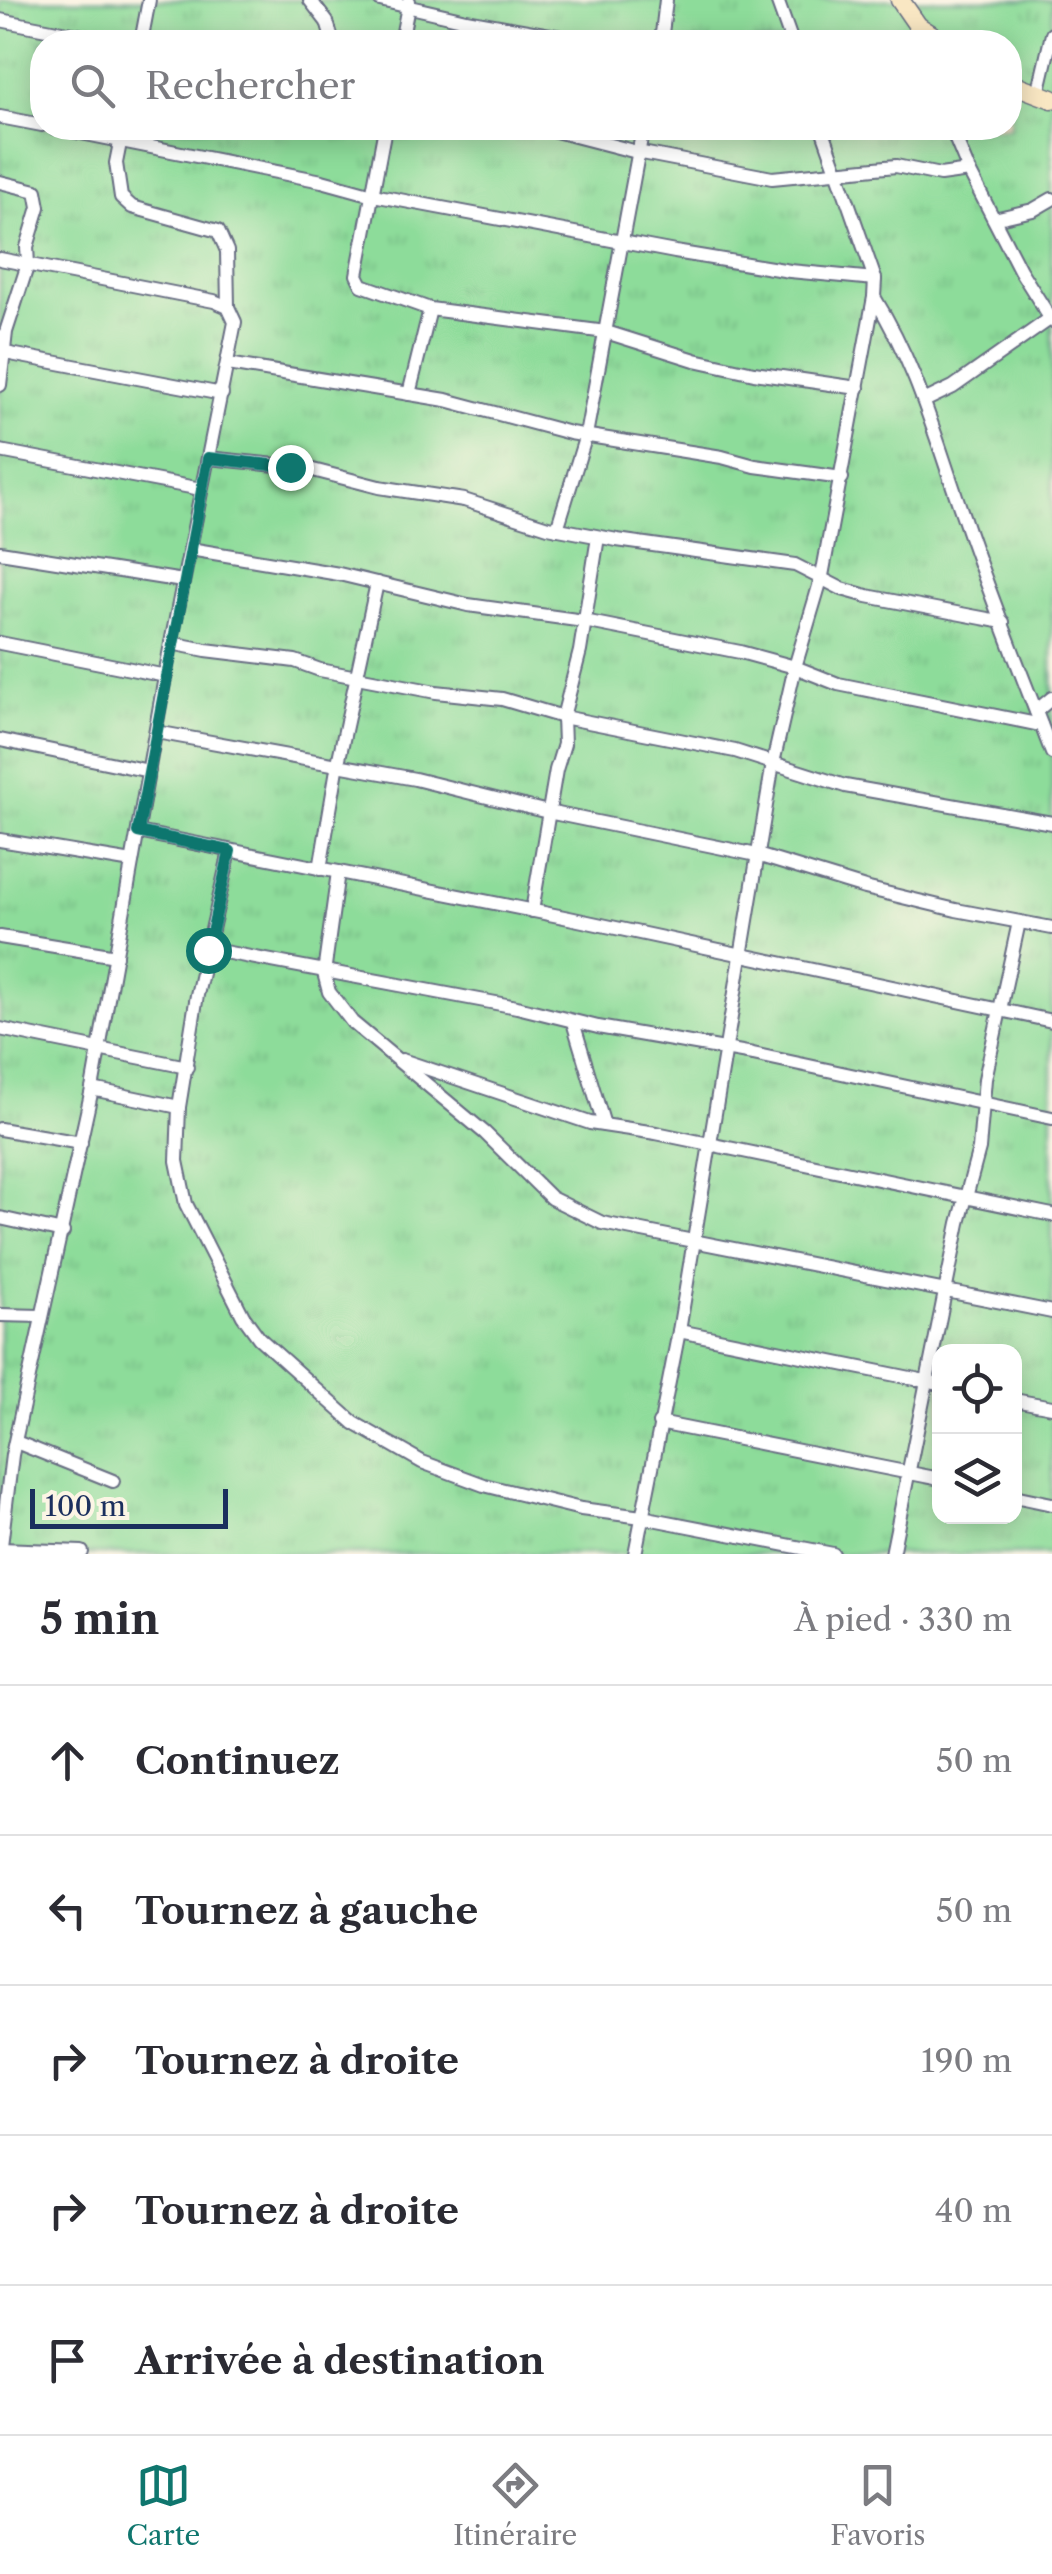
<!DOCTYPE html>
<html lang="fr">
<meta charset="utf-8">
<style>
:root{--surface:#fff;--page:#f7f7f7;--text:#2b2b33;--muted:#7c7c81;--line:#e1e1e2;--accent:#0f766e}
body{margin:0;font-family:"Libre Caslon Text",serif;background:var(--page);color:var(--text)}
.controls{position:absolute;right:30px;bottom:30px;display:grid;overflow:hidden;border-radius:20px;box-shadow:0 5px 25px #0003}
.controls button{width:90px;height:90px;display:grid;place-items:center;padding:0;border:0;border-bottom:2px solid var(--line);background:var(--surface);color:var(--text);font:50px sans-serif}
.scale{position:absolute;left:30px;bottom:25px;width:198px;box-sizing:border-box;padding-left:10px;border:5px solid #1b2f5e;border-top:0;font-size:28px;line-height:35px;white-space:nowrap;color:#1b2f5e;-webkit-text-stroke:8px #fcf5e5;paint-order:stroke}
.stop{position:absolute;width:30px;height:30px;margin:-22px;border:8px solid #0f766e;border-radius:50%;background:#fff}
.stop.end{background:#0f766e;border-color:#fff;box-shadow:0 2px 10px #0008}
.list{margin:0;padding:0;list-style:none}
h2{display:flex;justify-content:space-between;align-items:center;height:130px;margin:0;padding:0 40px;font-size:42px}
h2 small{font-size:32px;font-weight:400;color:var(--muted)}
.list li{display:grid;grid-template-columns:65px 1fr auto;gap:30px;align-items:center;box-sizing:border-box;height:150px;padding:0 40px;border-top:2px solid var(--line)}
.list b{display:block;font-size:38px;white-space:nowrap}
.list em{font-size:32px;font-style:normal;color:var(--muted)}
.icon{flex:none;width:55px;height:55px;fill:none;stroke:currentColor;stroke-width:2;stroke-linecap:round;stroke-linejoin:round}
.map{position:relative;flex:none;width:1052px;height:1554px;overflow:hidden}
.search{position:absolute;background:var(--surface);box-shadow:0 5px 25px #0003;left:30px;right:30px;top:30px;height:110px;display:flex;align-items:center;gap:25px;box-sizing:border-box;padding:0 35px;border-radius:40px;color:var(--muted);font-size:38px}
.sheet{height:880px;background:var(--surface)}
nav{display:flex;justify-content:space-around;align-items:center;box-sizing:border-box;height:140px;border-top:2px solid var(--line);background:var(--surface);font-size:28px;color:var(--muted)}
nav a{display:grid;justify-items:center;gap:5px}
nav .on{color:var(--accent)}
.map>svg:first-child{display:block}
.grass{fill:url(#grass-tufts);stroke:#54867c;stroke-width:2.5;fill-rule:evenodd}
.lines{fill:none;stroke-linecap:round;stroke-linejoin:round}
.street-casing{stroke:#676d82;stroke-width:16}
.secondary-casing{stroke:#676d82;stroke-width:21}
.street{stroke:#fff;stroke-width:12}
.secondary{stroke:#f9e7c3;stroke-width:18}
.route{stroke:#0f766e;stroke-width:12}
</style>
<div class="map">
<svg width="1052" height="1554" viewBox="0 0 1052 1554">
<defs>
<pattern id="grass-tufts" width="24" height="20" patternUnits="userSpaceOnUse" patternTransform="scale(2.5)"><rect width="24" height="20" fill="#8ddc9a"/><path d="M3 7l-1-3M5 7V3M7 7l1-3M15 17l-1-3M17 17v-4M19 17l1-3" fill="none" stroke="#79bd87"/></pattern>
</defs>
<rect width="100%" height="100%" fill="#fcf5e5"/>
<filter id="ink" filterUnits="userSpaceOnUse"><feTurbulence type="fractalNoise" baseFrequency=".01" numOctaves="2"/><feDisplacementMap in="SourceGraphic" scale="20" xChannelSelector="R" yChannelSelector="G"/><feConvolveMatrix kernelMatrix="1 2 1 2 8 2 1 2 1" color-interpolation-filters="sRGB"/></filter>
<filter id="wash" filterUnits="userSpaceOnUse"><feTurbulence type="fractalNoise" baseFrequency=".0048" numOctaves="4" result="noise"/><feDisplacementMap in="SourceGraphic" scale="40" xChannelSelector="R" yChannelSelector="G"/><feGaussianBlur stdDeviation="2.25" result="paint"/><feColorMatrix in="noise" values="0 0 0 0 0 0 0 0 0 0 0 0 0 0 0 0 0 1.4 0 .05"/><feComposite in="paint" operator="in"/></filter>
<g filter="url(#wash)">
<rect width="100%" height="100%" fill="#f5dfc4"/>
<path class="grass" d="M 0,0 L 1052,0 L 1052,1554 L 0,1554 ZM 42,42 L 1010,42 L 1010,128 L 42,128 ZM 940,1351 L 1014,1351 L 1014,1516 L 940,1516 Z"/>
</g>
<g filter="url(#ink)">
<g class="lines">
<g class="street-casing">
<g id="street">
<path d="M 310,0 L 327,22 L 333,42"/>
<path d="M 380,0 L 466,20 L 590,42"/>
<path d="M 777,0 L 792,42"/>
<path d="M 0,20 L 114,42"/>
<path d="M 141,42 L 149,0"/>
<path d="M 401,42 L 409,1"/>
<path d="M 661,42 L 666,0"/>
<path d="M 1038,94 L 1052,34"/>
<path d="M 0,117 L 42,125"/>
<path d="M 56,128 L 322,181 L 373,195 L 675,252 L 790,271 L 875,279"/>
<path d="M 123,128 L 116,163 L 121,197 L 132,207 L 218,231 L 227,251 L 228,307"/>
<path d="M 385,128 L 357,275 L 362,285 L 430,309 L 606,332 L 695,360 L 754,373 L 858,388"/>
<path d="M 544,128 L 637,152 L 772,178 L 896,166 L 940,175 L 969,171"/>
<path d="M 951,128 L 969,171 L 1020,270 L 1052,321"/>
<path d="M 0,182 L 36,191 L 39,207 L 27,247 L 28,264 L 6,332 L 0,385"/>
<path d="M 994,219 L 1033,210 L 1052,199"/>
<path d="M 0,259 L 214,301 L 228,307 L 235,322 L 171,643 L 92,1089 L 12,1455 L 0,1554"/>
<path d="M 874,297 C 917,366 936,440 963,516 C 990,596 1022,675 1052,753"/>
<path d="M 0,352 L 222,394"/>
<path d="M 228,364 L 446,400 L 570,433 L 722,457 L 755,466 L 842,478"/>
<path d="M 409,394 L 430,309"/>
<path d="M 926,400 L 953,387 L 1051,318"/>
<path d="M 0,451 L 201,489"/>
<path d="M 208,458 L 305,468 L 379,487 L 464,500 L 548,527 L 617,540 L 795,565 L 842,589 L 867,596 L 1003,622"/>
<path d="M 557,529 L 586,435 L 643,128"/>
<path d="M 190,549 L 339,574 L 468,605 L 584,621 L 740,652 L 795,667 L 838,684 L 1041,725"/>
<path d="M 0,552 L 183,581"/>
<path d="M 0,643 L 166,676"/>
<path d="M 171,643 L 206,650 L 295,661 L 320,670 L 436,692 L 502,699 L 563,717 L 735,751 L 845,786 L 1052,823"/>
<path d="M 1036,711 L 1052,698"/>
<path d="M 156,732 L 415,779 L 548,812 L 757,855 L 865,888 L 956,910 L 1052,928"/>
<path d="M 0,740 L 149,771"/>
<path d="M 138,832 L 569,918 L 1052,1021"/>
<path d="M 0,840 L 132,862"/>
<path d="M 230,851 L 197,995 L 179,1107 L 177,1161 L 186,1204 L 243,1316 L 259,1338 L 354,1423 L 422,1462 L 484,1485 L 581,1509 L 642,1517 L 833,1554"/>
<path d="M 320,869 L 338,763 L 377,583"/>
<path d="M 338,872 L 324,973 L 329,992 L 352,1022 L 485,1133 L 551,1198 L 602,1223 L 1052,1312"/>
<path d="M 532,911 L 556,770 L 564,744 L 563,717 L 580,651 L 598,537"/>
<path d="M 0,937 L 116,956"/>
<path d="M 208,949 L 517,1007 L 598,1027 L 753,1054 L 1052,1118"/>
<path d="M 573,1022 L 604,1125"/>
<path d="M 0,1029 L 187,1067"/>
<path d="M 402,1060 L 590,1123 L 656,1133 L 1052,1215"/>
<path d="M 92,1089 L 179,1107"/>
<path d="M 0,1129 L 81,1143"/>
<path d="M 0,1218 L 63,1232"/>
<path d="M 0,1315 L 41,1316"/>
<path d="M 679,1331 L 940,1384"/>
<path d="M 1014,1400 L 1052,1407"/>
<path d="M 659,1423 L 940,1479"/>
<path d="M 16,1442 L 113,1481"/>
<path d="M 1014,1496 L 1052,1504"/>
<path d="M 0,1549 L 82,1552"/>
<path d="M 635,1554 L 679,1331 L 773,763 L 795,667 L 822,576 L 874,297 L 875,279 L 822,128"/>
<path d="M 892,1554 L 959,1223 L 979,1149 L 985,1079 L 1019,922"/>
</g>
</g>
<g class="secondary-casing">
<g id="secondary">
<path d="M 900,0 L 918,26 L 943,42"/>
<path d="M 1010,83 L 1052,99"/>
</g>
</g>
<use href="#street" class="street"/>
<use href="#secondary" class="secondary"/>
</g>
</g>
<g class="lines" filter="url(#ink)">
<path class="route" d="M 208,950 L 230,851 L 138,832 L 208,458 L 290,467"/>
</g>
</svg>
<div class="controls">
<button><svg class="icon" aria-label="locate" viewBox="0 0 24 24"><circle cx="12" cy="12" r="6"/><path d="M12 2v4M12 18v4M2 12h4M18 12h4"/></svg></button>
<button><svg class="icon" aria-label="layers" viewBox="0 0 24 24"><path d="M12 4l9 5-9 5-9-5zM3 14l9 5 9-5"/></svg></button>
</div>
<div class="scale">100 m</div>
<div class="stop" style="left:208px;top:950px"></div>
<div class="stop end" style="left:290px;top:467px"></div>
<div class="search"><svg class="icon" aria-label="search" viewBox="0 0 24 24"><circle cx="10" cy="10" r="6"/><path d="M15 15l6 6"/></svg>Rechercher</div>
</div>
<section class="sheet">
<h2>5 min<small>À pied · 330 m</small></h2>
<ul class="list">
<li><svg class="icon" aria-label="ahead" viewBox="0 0 24 24"><path d="M12 20V5M6 11l6-6 6 6"/></svg><div><b>Continuez</b></div><em>50 m</em></li>
<li><svg class="icon" aria-label="left" viewBox="0 0 24 24"><path d="M17 20v-9H6M10 6l-5 5 5 5"/></svg><div><b>Tournez à gauche</b></div><em>50 m</em></li>
<li><svg class="icon" aria-label="right" viewBox="0 0 24 24"><path d="M7 20v-9h11M14 6l5 5-5 5"/></svg><div><b>Tournez à droite</b></div><em>190 m</em></li>
<li><svg class="icon" aria-label="right" viewBox="0 0 24 24"><path d="M7 20v-9h11M14 6l5 5-5 5"/></svg><div><b>Tournez à droite</b></div><em>40 m</em></li>
<li><svg class="icon" aria-label="arrive" viewBox="0 0 24 24"><path d="M6 21V4h12l-3 4 3 4H6"/></svg><div><b>Arrivée à destination</b></div></li>
</ul>
</section>
<nav>
<a class="on"><svg class="icon" aria-label="map" viewBox="0 0 24 24"><path d="M3 6l6-2 6 2 6-2v14l-6 2-6-2-6 2zM9 4v14M15 6v14"/></svg>Carte</a>
<a><svg class="icon" aria-label="directions" viewBox="0 0 24 24"><path d="M12 3l9 9-9 9-9-9zM9 14v-3h6M13 9l2 2-2 2"/></svg>Itinéraire</a>
<a><svg class="icon" aria-label="saved" viewBox="0 0 24 24"><path d="M7 4h10v16l-5-4-5 4z"/></svg>Favoris</a>
</nav>
